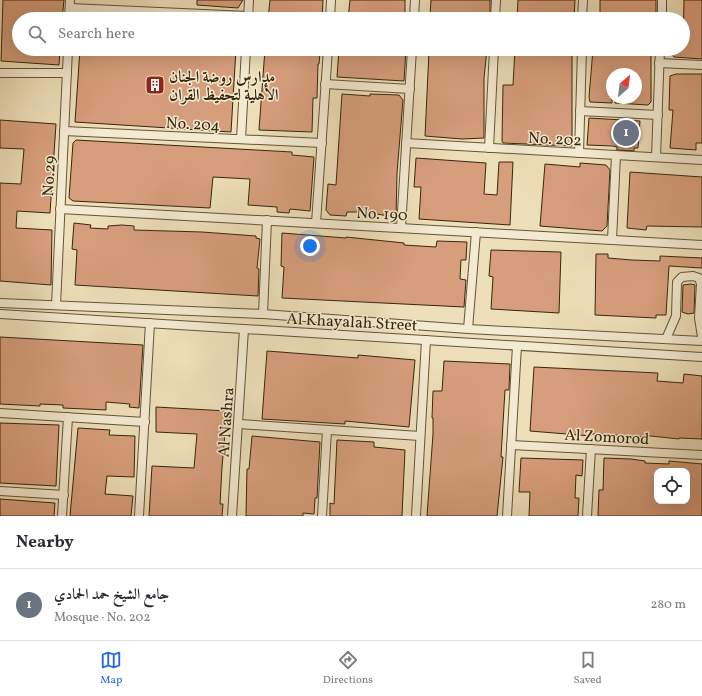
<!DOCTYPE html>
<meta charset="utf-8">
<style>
:root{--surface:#fff;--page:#f2f2f3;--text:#2b2b33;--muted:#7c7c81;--line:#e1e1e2;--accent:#2563eb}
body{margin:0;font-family:Vollkorn,Amiri,serif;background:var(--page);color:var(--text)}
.controls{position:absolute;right:12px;bottom:12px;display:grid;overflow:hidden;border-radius:8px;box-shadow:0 4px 16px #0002}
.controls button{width:36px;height:36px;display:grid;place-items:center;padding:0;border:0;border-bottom:1px solid var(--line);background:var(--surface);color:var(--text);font:20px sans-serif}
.compass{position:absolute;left:606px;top:68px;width:36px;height:36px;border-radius:50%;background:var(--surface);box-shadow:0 4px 16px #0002;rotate:28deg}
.you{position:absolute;left:310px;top:246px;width:14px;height:14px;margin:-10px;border:3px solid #fff;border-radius:50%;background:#1a73e8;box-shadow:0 0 0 6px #1a73e833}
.badge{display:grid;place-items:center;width:26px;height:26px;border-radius:50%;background:var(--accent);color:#fff;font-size:13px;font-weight:700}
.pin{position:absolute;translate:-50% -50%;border:2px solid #fff;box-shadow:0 1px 4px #0006}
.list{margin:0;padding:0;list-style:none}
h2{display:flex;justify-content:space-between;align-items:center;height:52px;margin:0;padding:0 16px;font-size:17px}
h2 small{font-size:13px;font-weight:400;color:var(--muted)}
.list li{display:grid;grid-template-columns:26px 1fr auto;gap:12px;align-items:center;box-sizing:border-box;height:72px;padding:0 16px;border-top:1px solid var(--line)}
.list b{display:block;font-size:15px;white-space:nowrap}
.list p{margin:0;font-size:13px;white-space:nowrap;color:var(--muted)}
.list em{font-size:13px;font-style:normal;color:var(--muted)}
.icon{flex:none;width:22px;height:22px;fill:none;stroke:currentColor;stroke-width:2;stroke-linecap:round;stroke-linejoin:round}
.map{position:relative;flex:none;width:702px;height:516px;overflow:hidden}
.search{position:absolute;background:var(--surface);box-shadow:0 4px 16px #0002;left:12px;right:12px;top:12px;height:44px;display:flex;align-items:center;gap:10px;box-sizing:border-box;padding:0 14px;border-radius:22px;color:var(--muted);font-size:15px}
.sheet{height:124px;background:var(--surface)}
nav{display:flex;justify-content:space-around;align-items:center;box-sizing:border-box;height:56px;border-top:1px solid var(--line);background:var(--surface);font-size:11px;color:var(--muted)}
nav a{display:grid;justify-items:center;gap:2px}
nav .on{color:var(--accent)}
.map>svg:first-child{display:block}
.building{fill:#d79e7d;stroke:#382609;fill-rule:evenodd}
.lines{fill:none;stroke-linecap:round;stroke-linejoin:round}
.minor-casing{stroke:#655435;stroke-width:10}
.minor{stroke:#f3ead2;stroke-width:8}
.labels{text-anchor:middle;stroke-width:3;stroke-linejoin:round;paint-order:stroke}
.poi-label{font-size:16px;font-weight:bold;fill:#382609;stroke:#f3ead2;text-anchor:start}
.street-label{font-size:16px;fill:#382609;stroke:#f3ead2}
</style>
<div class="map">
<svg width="702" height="516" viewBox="0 0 702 516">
<rect width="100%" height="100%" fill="#eddfb9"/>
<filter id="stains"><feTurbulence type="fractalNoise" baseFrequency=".005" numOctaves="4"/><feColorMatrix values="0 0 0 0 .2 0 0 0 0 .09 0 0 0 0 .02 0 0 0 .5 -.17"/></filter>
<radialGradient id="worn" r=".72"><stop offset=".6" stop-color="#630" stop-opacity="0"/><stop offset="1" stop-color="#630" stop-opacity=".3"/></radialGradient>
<g class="building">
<path d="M 3,0 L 64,0 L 62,19 L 19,19 L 19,49 L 60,49 L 59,65 L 1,61 Z"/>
<path d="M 197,0 L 243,0 L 238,8 L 197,5 Z"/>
<path d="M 270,0 L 323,0 L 322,19 L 268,19 Z"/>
<path d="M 350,0 L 405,0 L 405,19 L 348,19 Z"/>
<path d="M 431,0 L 490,0 L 490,19 L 430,16 Z"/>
<path d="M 518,0 L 575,0 L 574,19 L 517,19 Z"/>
<path d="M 600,0 L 656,0 L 656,14 L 653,14 L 653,19 L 600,19 Z"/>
<path d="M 684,0 L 702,0 L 702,59 L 674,57 L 667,49 L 683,49 Z"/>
<path d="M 80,49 L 236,49 L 231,132 L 75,122 Z"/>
<path d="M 265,49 L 320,53 L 319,64 L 318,64 L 317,98 L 313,98 L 312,132 L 259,130 Z"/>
<path d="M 339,49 L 406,49 L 404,81 L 337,77 Z"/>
<path d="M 446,49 L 487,49 L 484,78 L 484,138 L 462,139 L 425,136 L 429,51 L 446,52 Z"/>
<path d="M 515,49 L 572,49 L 572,146 L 503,143 L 502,141 L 503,85 L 513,85 Z"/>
<path d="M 593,49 L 651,49 L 651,102 L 648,105 L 615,103 L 615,98 L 636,98 L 636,74 L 612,74 L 612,103 L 590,102 L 589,97 Z"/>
<path d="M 676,74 L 702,74 L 702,143 L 696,143 L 696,150 L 670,148 L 673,110 L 669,110 L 670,76 Z"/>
<path d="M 342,94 L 370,96 L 370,94 L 399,95 L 403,100 L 397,173 L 396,217 L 363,212 L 347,212 L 346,216 L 330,215 L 326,210 L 328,184 L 336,185 Z"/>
<path d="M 589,118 L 640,121 L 638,148 L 634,148 L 634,151 L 617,150 L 617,147 L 613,146 L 587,145 Z"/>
<path d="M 0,120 L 56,124 L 50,213 L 17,211 L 16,228 L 52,230 L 51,285 L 0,281 L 0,183 L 21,184 L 24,149 L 0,148 Z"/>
<path d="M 76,140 L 292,152 L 292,155 L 314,157 L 310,211 L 290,209 L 289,213 L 277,212 L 277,207 L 248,205 L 250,179 L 213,177 L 210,208 L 73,201 L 69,198 L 73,143 Z"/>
<path d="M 416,158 L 486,163 L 484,194 L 497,195 L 499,162 L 513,162 L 510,225 L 419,219 L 421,187 L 414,187 Z"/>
<path d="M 580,163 L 606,165 L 610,170 L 607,226 L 602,231 L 540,226 L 545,164 L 580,167 Z"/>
<path d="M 630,172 L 702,177 L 702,227 L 647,226 L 646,230 L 627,228 Z"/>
<path d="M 74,223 L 91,225 L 90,228 L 108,229 L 108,226 L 122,225 L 134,226 L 134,230 L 202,232 L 256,236 L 256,238 L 260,239 L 257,268 L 259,269 L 258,296 L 75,285 L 77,250 L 72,249 Z"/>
<path d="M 282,233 L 346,238 L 346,237 L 404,243 L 404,245 L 436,247 L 437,241 L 467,242 L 466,260 L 461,260 L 460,279 L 466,280 L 464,307 L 282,298 L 284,267 L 281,266 Z"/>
<path d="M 491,250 L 561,252 L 559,313 L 491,309 L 493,277 L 489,276 Z"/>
<path d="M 596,254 L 608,254 L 608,258 L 632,260 L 660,261 L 660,256 L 702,258 L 702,268 L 669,266 L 666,315 L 656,315 L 656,318 L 595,315 Z"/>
<path d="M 691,284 L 695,285 L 694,313 L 688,314 L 682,312 L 683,285 Z"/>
<path d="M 0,337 L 143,345 L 139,408 L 129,407 L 130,404 L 106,402 L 106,410 L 63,408 L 63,405 L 40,404 L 40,406 L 0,404 Z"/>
<path d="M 267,351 L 358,358 L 358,355 L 415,360 L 409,427 L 345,421 L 345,424 L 262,419 Z"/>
<path d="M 444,361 L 510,364 L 509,390 L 505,390 L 501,457 L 503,457 L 497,516 L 427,516 L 433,434 L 433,418 L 432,418 L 433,391 L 442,391 Z"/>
<path d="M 534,367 L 658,373 L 657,381 L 683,383 L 684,374 L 702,376 L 702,439 L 679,438 L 679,439 L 651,436 L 636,437 L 605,434 L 591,434 L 591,436 L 530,431 Z"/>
<path d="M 156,407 L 227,411 L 222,467 L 220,504 L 223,504 L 222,516 L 149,516 L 152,466 L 194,468 L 197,434 L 156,432 Z"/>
<path d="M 0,423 L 59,425 L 56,486 L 0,483 Z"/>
<path d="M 78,428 L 110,430 L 109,435 L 135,436 L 134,477 L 107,476 L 105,494 L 133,496 L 131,516 L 70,516 Z"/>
<path d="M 252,436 L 320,442 L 317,498 L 315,498 L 314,514 L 303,513 L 303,516 L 246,516 L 247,469 L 249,469 Z"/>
<path d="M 337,440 L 374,442 L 374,447 L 405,450 L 402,516 L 330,516 L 330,503 L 334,504 Z"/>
<path d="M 521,458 L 583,460 L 582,476 L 576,475 L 575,498 L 579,498 L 578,516 L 529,516 L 530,492 L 519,492 Z"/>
<path d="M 604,458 L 631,459 L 645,461 L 645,463 L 669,464 L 669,461 L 702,464 L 702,516 L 598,516 L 599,490 L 603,490 ZM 657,471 L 687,471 L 687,501 L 657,501 Z"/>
<path d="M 0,499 L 55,503 L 54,516 L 0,516 Z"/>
</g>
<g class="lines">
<g class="minor-casing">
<g id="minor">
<path d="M 70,8 L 248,16"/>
<path d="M 69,19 L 70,0"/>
<path d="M 248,19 L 249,0"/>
<path d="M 330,19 L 331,0"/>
<path d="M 414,19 L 415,0"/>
<path d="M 495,19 L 496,0"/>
<path d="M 582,19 L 583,0"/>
<path d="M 662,19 L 662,0"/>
<path d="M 659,63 L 702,65"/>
<path d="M 0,73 L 67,73"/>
<path d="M 325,84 L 410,89"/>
<path d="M 580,111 L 658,115"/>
<path d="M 64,131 L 322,143"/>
<path d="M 241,139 L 246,49"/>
<path d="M 406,143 L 702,160"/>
<path d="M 489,148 L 494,49"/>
<path d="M 579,153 L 582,49"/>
<path d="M 656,157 L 660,49"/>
<path d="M 60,209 L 702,245"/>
<path d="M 316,223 L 328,49"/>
<path d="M 401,228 L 412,49"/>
<path d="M 612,240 L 616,155"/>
<path d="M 0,303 L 263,314 L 468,329 L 702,341"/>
<path d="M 56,305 L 68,49"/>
<path d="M 0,314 L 702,357"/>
<path d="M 263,314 L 267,220"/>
<path d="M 468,329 L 476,232"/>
<path d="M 666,339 L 676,316 L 677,282 L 682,277 L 693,276 L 699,278 L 701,284 L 699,318 L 702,337"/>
<path d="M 0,413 L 145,422"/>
<path d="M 239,424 L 420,436"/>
<path d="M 511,445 L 702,455"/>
<path d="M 0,491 L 64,495"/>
<path d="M 62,516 L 68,417"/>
<path d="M 139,516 L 150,323"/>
<path d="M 232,516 L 244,329"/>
<path d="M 322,516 L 327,430"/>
<path d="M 416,516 L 426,340"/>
<path d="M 507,516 L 517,346"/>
<path d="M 587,516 L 591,449"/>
</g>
</g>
<use href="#minor" class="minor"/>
</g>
<defs>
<g id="building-square" transform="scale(1)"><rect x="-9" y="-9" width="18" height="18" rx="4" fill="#8f2418" stroke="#f3ead2"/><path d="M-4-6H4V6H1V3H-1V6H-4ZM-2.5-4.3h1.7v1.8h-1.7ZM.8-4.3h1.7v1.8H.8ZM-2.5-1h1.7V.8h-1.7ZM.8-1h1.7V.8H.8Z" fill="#fff"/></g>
</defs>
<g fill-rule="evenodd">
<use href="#building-square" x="155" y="85"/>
</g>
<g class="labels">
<g class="poi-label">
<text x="169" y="82">مدارس روضة الجنان<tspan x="169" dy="18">الأهلية لتحفيظ القران</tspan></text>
</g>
<g class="street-label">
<text transform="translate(193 123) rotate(3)" y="6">No. 204</text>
<text transform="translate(555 138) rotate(3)" y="6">No. 202</text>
<text transform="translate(48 176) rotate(-87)" y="6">No.29</text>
<text transform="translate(382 213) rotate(3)" y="6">No. 190</text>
<text transform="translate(352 321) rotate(3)" y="6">Al Khayalah Street</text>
<text transform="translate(225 422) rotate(-86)" y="6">Al Nashra</text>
<text transform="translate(607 436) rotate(3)" y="6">Al Zomorod</text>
</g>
</g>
<rect width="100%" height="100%" filter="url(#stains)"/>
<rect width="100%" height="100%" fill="url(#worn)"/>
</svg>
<div class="controls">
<button><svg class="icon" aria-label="locate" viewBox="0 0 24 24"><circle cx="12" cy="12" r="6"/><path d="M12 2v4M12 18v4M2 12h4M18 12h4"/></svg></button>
</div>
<svg class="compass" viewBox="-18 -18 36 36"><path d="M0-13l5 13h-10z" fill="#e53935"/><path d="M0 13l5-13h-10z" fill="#7c7c81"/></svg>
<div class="you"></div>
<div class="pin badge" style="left:626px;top:133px;background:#6b7280">1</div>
<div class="search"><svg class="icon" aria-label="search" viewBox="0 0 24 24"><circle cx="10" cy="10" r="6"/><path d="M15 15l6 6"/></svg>Search here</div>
</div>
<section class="sheet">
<h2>Nearby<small></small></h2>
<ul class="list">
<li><span class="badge" style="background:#6b7280">1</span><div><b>جامع الشيخ حمد الحمادي</b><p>Mosque · No. 202</p></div><em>280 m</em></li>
</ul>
</section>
<nav>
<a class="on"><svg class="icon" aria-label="map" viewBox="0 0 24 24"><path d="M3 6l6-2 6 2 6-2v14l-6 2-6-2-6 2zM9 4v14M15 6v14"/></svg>Map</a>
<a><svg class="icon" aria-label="directions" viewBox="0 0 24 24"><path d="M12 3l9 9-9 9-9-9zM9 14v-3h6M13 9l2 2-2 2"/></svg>Directions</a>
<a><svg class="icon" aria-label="saved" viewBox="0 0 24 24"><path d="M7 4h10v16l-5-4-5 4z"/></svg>Saved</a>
</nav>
